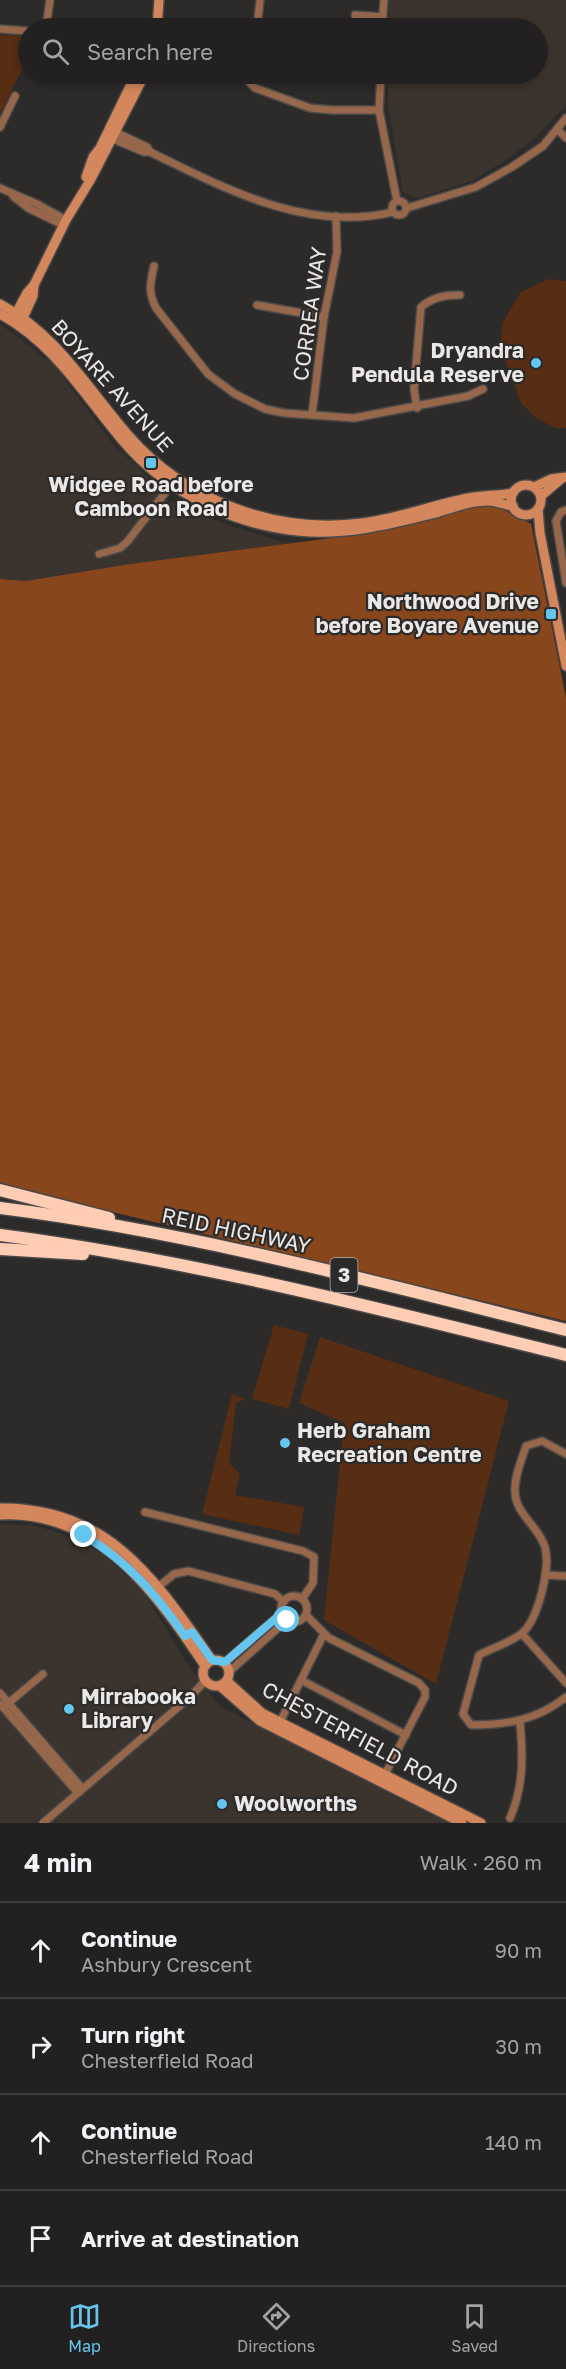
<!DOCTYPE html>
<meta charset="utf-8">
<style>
:root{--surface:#222020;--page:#2e2d2d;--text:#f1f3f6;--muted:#a2a3a5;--line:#3f3e3e;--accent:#65c5ee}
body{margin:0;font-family:"Golos Text",sans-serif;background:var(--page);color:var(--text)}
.stop{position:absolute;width:18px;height:18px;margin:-14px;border:4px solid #65c5ee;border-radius:50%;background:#fff}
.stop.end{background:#65c5ee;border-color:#fff;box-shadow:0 2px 6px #0008}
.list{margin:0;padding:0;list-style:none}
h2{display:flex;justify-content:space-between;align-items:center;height:78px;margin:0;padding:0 24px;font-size:26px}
h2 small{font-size:20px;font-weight:400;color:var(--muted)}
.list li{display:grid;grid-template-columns:39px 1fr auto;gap:18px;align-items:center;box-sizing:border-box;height:96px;padding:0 24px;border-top:2px solid var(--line)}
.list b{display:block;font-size:22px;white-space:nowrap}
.list p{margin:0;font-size:20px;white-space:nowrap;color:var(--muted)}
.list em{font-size:20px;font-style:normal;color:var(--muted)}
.icon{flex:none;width:33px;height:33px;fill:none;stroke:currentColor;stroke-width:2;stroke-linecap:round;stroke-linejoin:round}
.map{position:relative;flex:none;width:566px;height:1823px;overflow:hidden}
.search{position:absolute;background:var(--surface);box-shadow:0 3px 9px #0003;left:18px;right:18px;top:18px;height:66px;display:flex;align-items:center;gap:15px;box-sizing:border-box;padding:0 21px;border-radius:33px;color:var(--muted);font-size:22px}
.sheet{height:462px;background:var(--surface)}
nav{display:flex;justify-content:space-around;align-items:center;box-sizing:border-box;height:84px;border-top:2px solid var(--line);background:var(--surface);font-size:16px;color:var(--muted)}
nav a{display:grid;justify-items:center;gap:3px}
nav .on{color:var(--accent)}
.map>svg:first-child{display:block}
.built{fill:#3b332e}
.green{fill:#572d13}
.forest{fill:#88461d}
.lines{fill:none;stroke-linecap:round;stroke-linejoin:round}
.street-casing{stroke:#4b4948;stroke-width:10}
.secondary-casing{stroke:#4b4948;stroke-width:12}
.highway-casing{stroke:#4b4948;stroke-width:15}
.street{stroke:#97674c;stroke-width:7}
.secondary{stroke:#d4875c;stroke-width:9}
.highway{stroke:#fecdb3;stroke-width:12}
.route{stroke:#65c5ee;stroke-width:8}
.poi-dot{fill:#65c5ee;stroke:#2d2b2a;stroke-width:2}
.labels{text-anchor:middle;stroke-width:4.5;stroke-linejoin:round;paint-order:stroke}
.shield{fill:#2d2b2a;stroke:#b1afae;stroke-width:1.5}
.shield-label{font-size:20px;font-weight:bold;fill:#eae8e7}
.street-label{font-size:21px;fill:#eae8e7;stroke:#2d2b2a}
.poi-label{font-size:21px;font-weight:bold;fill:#eae8e7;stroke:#2d2b2a;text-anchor:start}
</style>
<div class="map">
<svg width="566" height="1823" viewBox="0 0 566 1823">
<rect width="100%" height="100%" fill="#2d2b2a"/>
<g class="built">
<path d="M 389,0 L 566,0 L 566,105 L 537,136 L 509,158 L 472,181 L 416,198 L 403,192 L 388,106 L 388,74 L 538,74 L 538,28 L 389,28 Z"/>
<path d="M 0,324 L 55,366 L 112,443 L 153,482 L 155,492 L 169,502 L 178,502 L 224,524 L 279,541 L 293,543 L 130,564 L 26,581 L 0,579 Z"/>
<path d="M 0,1524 L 37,1526 L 72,1537 L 106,1556 L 143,1591 L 186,1662 L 219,1706 L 449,1823 L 0,1823 Z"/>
</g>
<g class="green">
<path d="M 0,35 L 28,36 L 28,57 L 0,114 Z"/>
<path d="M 549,279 L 566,281 L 566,428 L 556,428 L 536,418 L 521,403 L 500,345 L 503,322 L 521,292 Z"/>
<path d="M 274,1325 L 308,1334 L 289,1409 L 252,1399 Z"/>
<path d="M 320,1337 L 509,1401 L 436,1684 L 324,1620 L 344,1423 L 299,1403 Z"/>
<path d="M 232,1394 L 245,1399 L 236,1403 L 229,1463 L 240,1474 L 235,1495 L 304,1507 L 299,1535 L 202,1514 Z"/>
</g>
<path class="forest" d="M 495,505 L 531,524 L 566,698 L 566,1321 L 0,1185 L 0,579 L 26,581 L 130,564 L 332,538 L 466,509 Z"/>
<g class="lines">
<g class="street-casing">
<g id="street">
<path d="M 355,15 L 383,17"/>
<path d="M 46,28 L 50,0"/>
<path d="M 257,28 L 260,0"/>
<path d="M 382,28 L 384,0"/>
<path d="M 0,29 L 28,31"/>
<path d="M 247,74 L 247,80 L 255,88 L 310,108 L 332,110 L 379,110"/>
<path d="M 381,74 L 379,110 L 397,201"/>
<path d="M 0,127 L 15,96"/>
<path d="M 557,129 L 566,138"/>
<path d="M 111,130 L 147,147 L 150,152"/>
<path d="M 108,137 L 144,152 L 150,152 C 224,188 307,233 393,212"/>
<path d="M 0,188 L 37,204 L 66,220"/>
<path d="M 13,196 L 28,208 L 63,225"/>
<circle cx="399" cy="208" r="7"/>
<path d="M 407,208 L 476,187 L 512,167 L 543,146 L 566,118"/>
<path d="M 154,266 C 150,283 148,292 156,308 L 208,374 L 235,394 L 265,409 L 284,413 L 354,418 L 468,396 L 483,389"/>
<path d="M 257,305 L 324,317"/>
<path d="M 417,408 L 414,389 L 421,307 C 433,297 445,295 460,295"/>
<path d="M 312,415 L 324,317 L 337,252 L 336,216"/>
<path d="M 566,510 L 561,512 L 556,521 L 566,583"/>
<path d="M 99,554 L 120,548 L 127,542 L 165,493 L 167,480"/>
<path d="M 566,1454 L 542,1441 L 526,1446 C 522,1459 514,1477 515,1491 C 515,1514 538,1525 545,1547 C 551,1567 538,1621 521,1634 C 509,1643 492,1648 479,1655 L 463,1714 L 471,1725 C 507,1725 537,1720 566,1697"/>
<path d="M 145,1512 L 303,1551 L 314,1557 L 313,1583 L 302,1599"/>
<path d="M 545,1575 L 566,1576"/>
<path d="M 158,1587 L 174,1574 L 188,1571 L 275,1594 L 284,1602"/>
<circle cx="294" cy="1609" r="13"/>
<path d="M 306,1615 L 329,1638 L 419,1683 L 425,1690 L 425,1697 L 383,1778"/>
<path d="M 522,1634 L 566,1683"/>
<path d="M 225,1662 L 282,1613"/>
<path d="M 230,1671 L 287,1620"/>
<path d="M 301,1680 L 406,1735"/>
<path d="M 0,1693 L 82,1788"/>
<path d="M 0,1704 L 77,1792"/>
<path d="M 5,1706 L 43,1674"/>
<path d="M 280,1722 L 324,1634"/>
<path d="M 510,1818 C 524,1786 523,1755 520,1722"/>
<path d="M 43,1823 L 190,1697 L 205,1681"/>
</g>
</g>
<g class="secondary-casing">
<g id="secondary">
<path d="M 157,28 L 159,0"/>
<path d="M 86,177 L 93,157 L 100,148 L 136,74"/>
<path d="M 0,304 C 57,334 88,389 129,436 C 186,501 276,534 362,523 C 395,519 427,507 459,500 C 477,495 495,496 513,493"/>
<path d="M 0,314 C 54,343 84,395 123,441 C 165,491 233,525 298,531 C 344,536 388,525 432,514 C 450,509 472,500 490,501 C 498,502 505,505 513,506"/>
<path d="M 13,319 L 27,293 L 34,285 L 66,220 L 91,179 L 145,74"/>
<path d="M 21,322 L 33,296 L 34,285"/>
<circle cx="526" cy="500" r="15"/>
<path d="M 534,487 L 551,479 L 566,477"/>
<path d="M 541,496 L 561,479"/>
<path d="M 538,509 L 540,533 L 566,666"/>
<path d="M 0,1508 C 110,1507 156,1581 212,1660"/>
<path d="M 0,1515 C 98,1509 157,1595 205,1666"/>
<circle cx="216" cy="1673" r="13"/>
<path d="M 227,1681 L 262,1713 L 481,1823"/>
<path d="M 220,1686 L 260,1721 L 462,1823"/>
</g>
</g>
<g class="highway-casing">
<g id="highway">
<path d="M 0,1190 L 109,1218"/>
<path d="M 0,1208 C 191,1232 379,1283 566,1330"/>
<path d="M 0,1235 C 192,1260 379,1309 566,1355"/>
<path d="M 0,1249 L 83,1254"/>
</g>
</g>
<use href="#street" class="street"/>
<use href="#secondary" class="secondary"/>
<use href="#highway" class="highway"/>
</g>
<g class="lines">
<path class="route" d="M 84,1535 C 130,1564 154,1592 185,1636 L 192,1632 L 212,1660 L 225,1662 L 282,1613 L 287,1620"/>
</g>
<g class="poi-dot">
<circle cx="536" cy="363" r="6"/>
<rect x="145" y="457" width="12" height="12" rx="3"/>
<rect x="545" y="608" width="12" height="12" rx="3"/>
<circle cx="285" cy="1443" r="6"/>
<circle cx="69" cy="1709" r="6"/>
<circle cx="222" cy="1804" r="6"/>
</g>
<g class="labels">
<rect class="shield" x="330.5" y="1258" width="27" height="34" rx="4.5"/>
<g class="shield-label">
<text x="344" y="1282">3</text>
</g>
<g class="street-label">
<text transform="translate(310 314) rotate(-82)" y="7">CORREA WAY</text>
<text transform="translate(112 386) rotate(48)" y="7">BOYARE AVENUE</text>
<text transform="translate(236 1231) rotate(12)" y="7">REID HIGHWAY</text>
<text transform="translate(360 1739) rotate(28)" y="7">CHESTERFIELD ROAD</text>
</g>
<g class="poi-label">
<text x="524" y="358" text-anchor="end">Dryandra<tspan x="524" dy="24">Pendula Reserve</tspan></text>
<text x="151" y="492" text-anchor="middle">Widgee Road before<tspan x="151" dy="24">Camboon Road</tspan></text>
<text x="539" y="609" text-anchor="end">Northwood Drive<tspan x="539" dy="24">before Boyare Avenue</tspan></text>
<text x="297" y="1438">Herb Graham<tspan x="297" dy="24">Recreation Centre</tspan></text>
<text x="81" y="1704">Mirrabooka<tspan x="81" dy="24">Library</tspan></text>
<text x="234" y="1811">Woolworths</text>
</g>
</g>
</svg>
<div class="stop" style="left:287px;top:1620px"></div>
<div class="stop end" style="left:84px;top:1535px"></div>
<div class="search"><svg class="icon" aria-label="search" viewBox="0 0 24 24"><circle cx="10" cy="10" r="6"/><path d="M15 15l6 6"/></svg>Search here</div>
</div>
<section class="sheet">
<h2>4 min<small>Walk · 260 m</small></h2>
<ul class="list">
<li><svg class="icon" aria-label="ahead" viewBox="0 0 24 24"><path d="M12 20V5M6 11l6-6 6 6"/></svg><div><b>Continue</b><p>Ashbury Crescent</p></div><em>90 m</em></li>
<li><svg class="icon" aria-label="right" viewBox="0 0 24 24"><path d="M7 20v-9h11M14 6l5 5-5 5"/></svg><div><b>Turn right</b><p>Chesterfield Road</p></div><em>30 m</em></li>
<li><svg class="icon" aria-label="ahead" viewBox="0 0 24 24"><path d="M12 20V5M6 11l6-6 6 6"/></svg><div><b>Continue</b><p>Chesterfield Road</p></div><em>140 m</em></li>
<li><svg class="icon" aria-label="arrive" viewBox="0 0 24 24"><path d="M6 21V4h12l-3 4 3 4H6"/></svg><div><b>Arrive at destination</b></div></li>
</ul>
</section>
<nav>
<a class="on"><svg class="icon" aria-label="map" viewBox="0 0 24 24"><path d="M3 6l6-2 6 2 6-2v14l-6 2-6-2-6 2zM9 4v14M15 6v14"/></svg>Map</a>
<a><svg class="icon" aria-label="directions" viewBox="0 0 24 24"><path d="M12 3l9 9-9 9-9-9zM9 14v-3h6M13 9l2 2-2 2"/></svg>Directions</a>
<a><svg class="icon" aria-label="saved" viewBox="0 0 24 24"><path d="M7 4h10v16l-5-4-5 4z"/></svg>Saved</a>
</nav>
